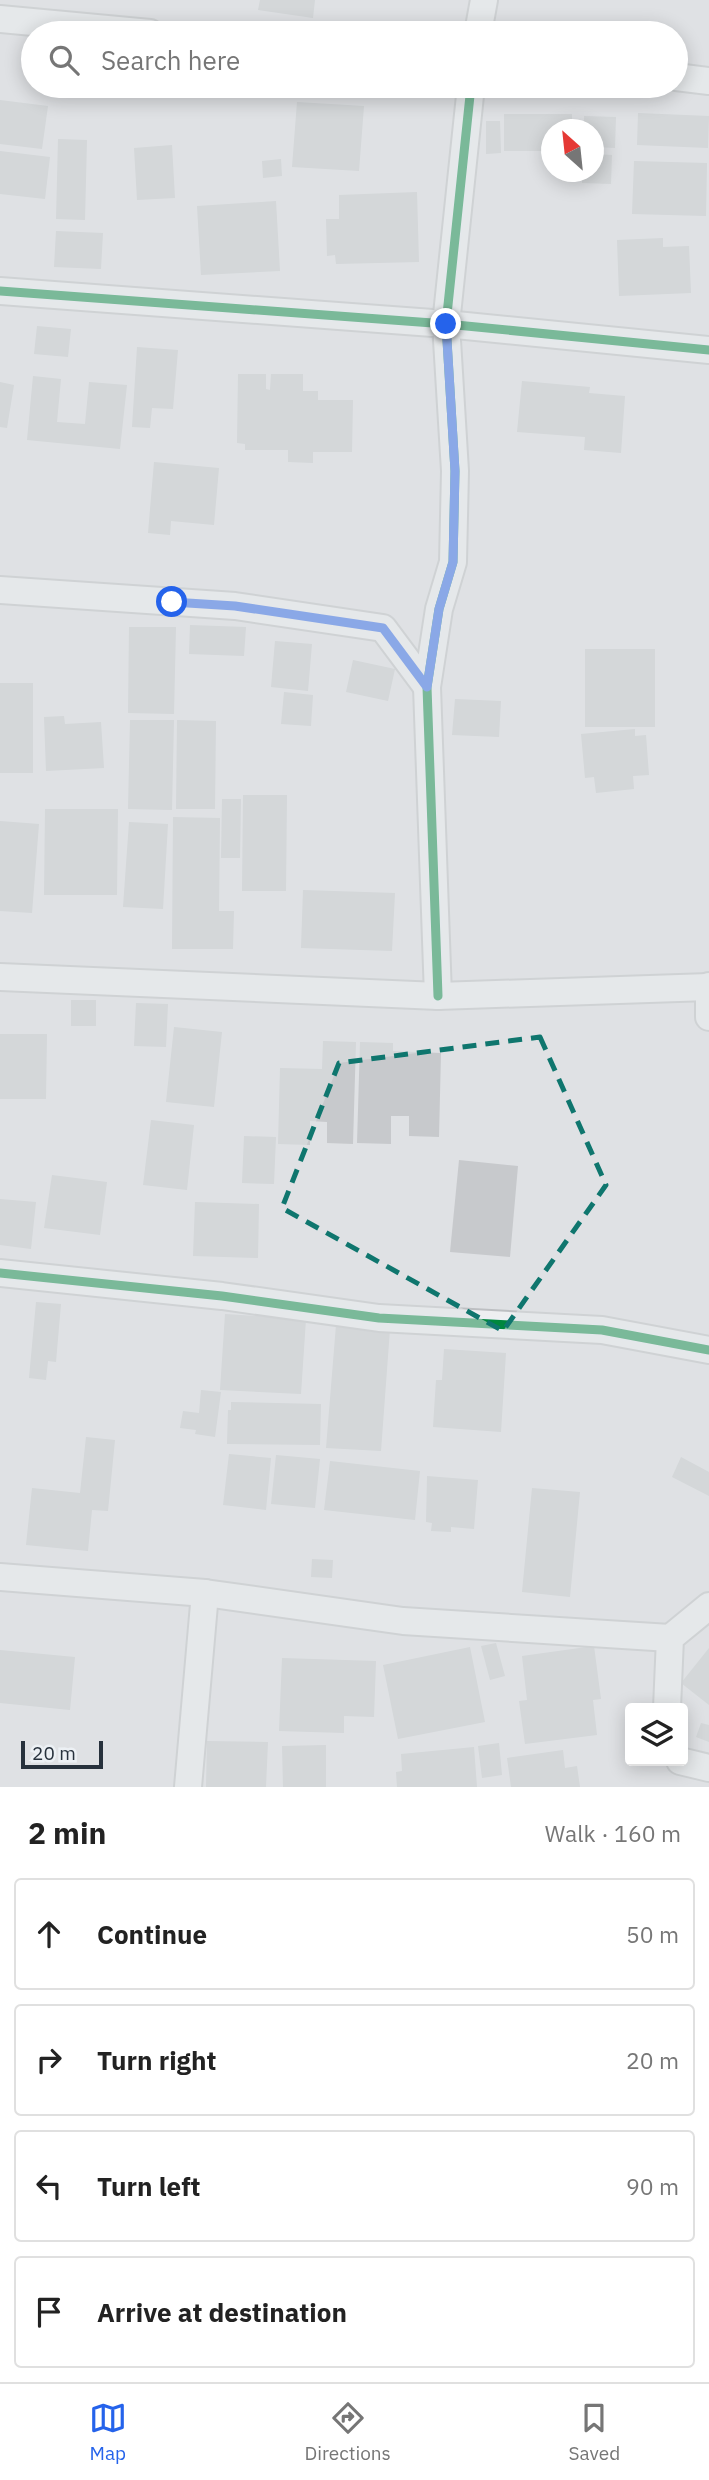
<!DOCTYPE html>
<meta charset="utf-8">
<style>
:root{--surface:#fff;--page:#f6f6f6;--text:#222;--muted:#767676;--line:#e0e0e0;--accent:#2563eb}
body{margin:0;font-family:"IBM Plex Sans",sans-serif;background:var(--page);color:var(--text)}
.controls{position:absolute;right:21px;bottom:21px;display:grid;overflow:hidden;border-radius:7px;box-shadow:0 4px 18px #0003}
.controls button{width:63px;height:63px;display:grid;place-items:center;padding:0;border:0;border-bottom:2px solid var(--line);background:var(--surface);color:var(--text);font:35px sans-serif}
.compass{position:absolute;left:541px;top:119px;width:63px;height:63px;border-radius:50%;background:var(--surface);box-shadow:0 4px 18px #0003;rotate:333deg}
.scale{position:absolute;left:21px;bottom:18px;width:82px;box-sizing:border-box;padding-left:7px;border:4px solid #27313c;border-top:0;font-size:19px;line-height:24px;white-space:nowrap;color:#27313c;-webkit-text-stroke:5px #ecf0f4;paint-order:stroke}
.stop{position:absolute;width:21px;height:21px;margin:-16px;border:5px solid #2563eb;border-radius:50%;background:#fff}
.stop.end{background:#2563eb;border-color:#fff;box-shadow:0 2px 7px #0008}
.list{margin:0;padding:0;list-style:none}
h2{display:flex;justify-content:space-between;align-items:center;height:91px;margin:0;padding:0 28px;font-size:30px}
h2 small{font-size:23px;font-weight:400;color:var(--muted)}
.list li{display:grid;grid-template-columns:46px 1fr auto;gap:21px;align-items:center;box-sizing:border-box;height:112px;margin:0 14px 14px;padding:0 14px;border:2px solid var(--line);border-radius:7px}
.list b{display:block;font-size:26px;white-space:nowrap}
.list em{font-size:23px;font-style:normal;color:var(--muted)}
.icon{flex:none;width:38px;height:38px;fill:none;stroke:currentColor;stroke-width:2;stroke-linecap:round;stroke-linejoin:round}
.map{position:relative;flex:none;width:709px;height:1787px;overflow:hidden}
.search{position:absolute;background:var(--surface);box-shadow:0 4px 18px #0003;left:21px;right:21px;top:21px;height:77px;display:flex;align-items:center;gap:18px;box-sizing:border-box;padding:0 24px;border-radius:38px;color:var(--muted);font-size:26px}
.sheet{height:595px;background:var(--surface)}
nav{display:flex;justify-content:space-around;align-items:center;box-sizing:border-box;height:98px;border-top:2px solid var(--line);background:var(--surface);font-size:19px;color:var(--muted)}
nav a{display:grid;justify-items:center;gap:4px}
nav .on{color:var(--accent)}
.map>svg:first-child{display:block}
.building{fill:#c7c9cc}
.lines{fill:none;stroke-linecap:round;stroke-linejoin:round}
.minor-casing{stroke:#bdbfc2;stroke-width:30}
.minor{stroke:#eeeff1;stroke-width:26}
.cycleway-casing{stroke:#ecf0f4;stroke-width:13}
.cycleway{stroke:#00873e;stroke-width:9}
.route{stroke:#2563eb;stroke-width:9}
.marked{fill:none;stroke:#0f766e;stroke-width:5;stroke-dasharray:14 9;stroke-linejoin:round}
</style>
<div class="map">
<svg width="709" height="1787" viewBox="0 0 709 1787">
<rect width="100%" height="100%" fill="#dfe1e4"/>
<g class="building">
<path d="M 260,0 L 315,0 L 313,18 L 258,10 Z"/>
<path d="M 0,100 L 48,106 L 42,149 L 0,144 Z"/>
<path d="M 297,102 L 364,106 L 359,171 L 292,167 Z"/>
<path d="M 638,113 L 709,116 L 708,148 L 637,145 Z"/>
<path d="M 504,114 L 572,114 L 572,130 L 552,130 L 552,151 L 504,151 Z"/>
<path d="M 584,116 L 616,117 L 615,148 L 594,147 L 594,130 L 584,130 Z"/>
<path d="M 486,121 L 500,121 L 501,153 L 486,154 Z"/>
<path d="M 58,139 L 87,140 L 85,220 L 56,219 Z"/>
<path d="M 172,145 L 175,198 L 137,200 L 134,148 Z"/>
<path d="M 0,151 L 50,157 L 45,199 L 0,194 Z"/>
<path d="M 594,154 L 612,155 L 611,184 L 582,183 L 582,172 L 594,172 Z"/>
<path d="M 281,159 L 282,176 L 263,178 L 262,161 Z"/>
<path d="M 634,161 L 707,163 L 706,216 L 632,214 Z"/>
<path d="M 417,192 L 419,262 L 336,264 L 335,255 L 327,256 L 326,219 L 339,219 L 339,195 Z"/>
<path d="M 276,201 L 280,271 L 201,275 L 197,206 Z"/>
<path d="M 56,231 L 103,233 L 101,269 L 54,267 Z"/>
<path d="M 663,238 L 663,247 L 689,246 L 691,293 L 619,296 L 617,240 Z"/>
<path d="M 37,326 L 71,329 L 68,357 L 34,354 Z"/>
<path d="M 137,347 L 178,350 L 173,409 L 152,408 L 150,428 L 132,427 Z"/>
<path d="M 238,374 L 266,374 L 266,389 L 270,390 L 271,374 L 303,374 L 303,391 L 318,391 L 318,400 L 353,400 L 352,452 L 313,452 L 313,463 L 288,462 L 288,450 L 245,450 L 245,444 L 237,443 Z"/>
<path d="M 33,376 L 61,379 L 57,422 L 85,424 L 89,382 L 127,385 L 120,449 L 27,440 Z"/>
<path d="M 522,381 L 590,387 L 589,393 L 625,396 L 621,453 L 584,450 L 585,437 L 517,432 Z"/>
<path d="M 0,382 L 14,385 L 7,428 L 0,427 Z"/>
<path d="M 154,462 L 219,468 L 214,525 L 171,521 L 170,535 L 148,533 Z"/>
<path d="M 190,625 L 246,627 L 244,656 L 189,654 Z"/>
<path d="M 129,627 L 176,627 L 174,714 L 128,713 Z"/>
<path d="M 275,641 L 312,644 L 308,691 L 271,687 Z"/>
<rect x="585" y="649" width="70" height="78"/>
<path d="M 353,660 L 395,669 L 388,701 L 346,692 Z"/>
<rect x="0" y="683" width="33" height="90"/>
<path d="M 284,692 L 313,695 L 311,726 L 281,724 Z"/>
<path d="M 455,699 L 501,701 L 499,737 L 452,735 Z"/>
<path d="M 64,716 L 65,724 L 101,722 L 104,768 L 46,771 L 44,717 Z"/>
<path d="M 130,720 L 174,720 L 172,810 L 128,809 Z"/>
<path d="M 177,720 L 216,721 L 215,809 L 176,809 Z"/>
<path d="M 635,729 L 635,736 L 646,735 L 649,775 L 633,776 L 634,789 L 596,793 L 594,777 L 585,778 L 581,734 Z"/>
<path d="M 243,795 L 287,795 L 286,891 L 242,891 Z"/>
<path d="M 222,799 L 241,799 L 240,858 L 221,858 Z"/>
<path d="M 45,809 L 118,809 L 117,895 L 44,895 Z"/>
<path d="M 173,817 L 220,818 L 219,911 L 234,911 L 233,949 L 172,949 Z"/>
<path d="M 0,821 L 39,824 L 32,913 L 0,911 Z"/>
<path d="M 129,822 L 168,824 L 163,909 L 123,907 Z"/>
<path d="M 303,890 L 395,893 L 392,951 L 301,948 Z"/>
<rect x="71" y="1000" width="25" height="26"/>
<path d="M 136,1003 L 168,1004 L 166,1047 L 134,1046 Z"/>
<path d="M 174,1027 L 222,1032 L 214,1107 L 166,1102 Z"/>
<path d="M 0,1034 L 47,1034 L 46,1099 L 0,1099 Z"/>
<path d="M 323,1041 L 356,1042 L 353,1144 L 327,1143 L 327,1122 L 310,1121 L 310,1145 L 278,1144 L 280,1068 L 322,1069 Z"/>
<path d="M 360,1042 L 393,1043 L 393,1051 L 441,1053 L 439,1137 L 409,1136 L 409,1116 L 391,1116 L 391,1144 L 357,1143 Z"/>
<path d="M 151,1120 L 194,1125 L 187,1190 L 143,1185 Z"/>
<path d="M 244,1136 L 276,1137 L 274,1184 L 242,1183 Z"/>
<path d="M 459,1160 L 518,1166 L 510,1257 L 450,1252 Z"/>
<path d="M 52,1175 L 107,1182 L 100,1235 L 44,1228 Z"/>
<path d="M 0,1199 L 36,1202 L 31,1249 L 0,1245 Z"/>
<path d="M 195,1202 L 259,1204 L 258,1258 L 193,1256 Z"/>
<path d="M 36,1302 L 61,1304 L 56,1362 L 48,1361 L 46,1380 L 29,1378 Z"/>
<path d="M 225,1314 L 306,1319 L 301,1394 L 220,1390 Z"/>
<path d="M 336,1325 L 390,1329 L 381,1451 L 326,1448 Z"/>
<path d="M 444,1349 L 506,1353 L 501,1432 L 433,1427 L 436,1380 L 442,1380 Z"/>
<path d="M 201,1390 L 221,1392 L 215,1437 L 195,1434 L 196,1430 L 180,1428 L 183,1411 L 199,1413 Z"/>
<path d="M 231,1402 L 321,1404 L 320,1445 L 227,1444 L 228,1410 L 231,1410 Z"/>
<path d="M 86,1437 L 115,1440 L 108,1511 L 92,1510 L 88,1551 L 26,1545 L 32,1488 L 80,1493 Z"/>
<path d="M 229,1454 L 271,1458 L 266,1510 L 223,1505 Z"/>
<path d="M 276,1455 L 320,1459 L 315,1508 L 271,1504 Z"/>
<path d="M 681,1457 L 709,1472 L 709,1496 L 672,1477 Z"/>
<path d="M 330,1461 L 420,1471 L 415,1520 L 324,1510 Z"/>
<path d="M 427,1476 L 478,1480 L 474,1529 L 451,1527 L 451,1532 L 431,1531 L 432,1523 L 426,1522 Z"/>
<path d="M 532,1488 L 580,1492 L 570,1597 L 522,1592 Z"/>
<path d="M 312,1559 L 333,1560 L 332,1578 L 311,1577 Z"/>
<path d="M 496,1643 L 505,1676 L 490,1680 L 481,1646 Z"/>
<path d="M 594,1646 L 601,1699 L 593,1700 L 597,1735 L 525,1744 L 519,1701 L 527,1700 L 522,1656 Z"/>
<path d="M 470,1647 L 485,1722 L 398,1739 L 383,1665 Z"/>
<path d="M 709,1648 L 709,1705 L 681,1683 Z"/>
<path d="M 0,1650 L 75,1657 L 70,1710 L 0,1703 Z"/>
<path d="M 282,1658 L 376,1661 L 374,1717 L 344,1716 L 344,1733 L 279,1731 Z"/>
<path d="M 701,1723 L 709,1725 L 709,1742 L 696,1737 Z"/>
<path d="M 207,1741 L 268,1742 L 266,1787 L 206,1787 Z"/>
<path d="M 499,1743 L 502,1775 L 482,1778 L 478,1746 Z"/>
<path d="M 326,1745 L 326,1787 L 283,1787 L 282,1746 Z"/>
<path d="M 474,1747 L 477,1787 L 397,1787 L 396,1772 L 402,1771 L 401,1754 Z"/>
<path d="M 563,1750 L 565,1768 L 577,1766 L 580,1787 L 511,1787 L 507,1758 Z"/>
</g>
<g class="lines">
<g class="minor-casing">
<g id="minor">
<path d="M 0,19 L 150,33"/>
<path d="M 478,33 L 484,0"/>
<path d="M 676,77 L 709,81"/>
<path d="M 0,291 L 446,324 L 709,350"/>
<path d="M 0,590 L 235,606 L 383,628 L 427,687"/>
<path d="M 0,977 L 438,996 L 709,987"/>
<path d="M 709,986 L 709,1017"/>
<path d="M 438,996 L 427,687 L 439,609 L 453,562 L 455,471 L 446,324 L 471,86"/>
<path d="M 0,1273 L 222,1296 L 379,1318 L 602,1330 L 709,1350"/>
<path d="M 0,1577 L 205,1593 L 403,1621 L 670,1638"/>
<path d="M 667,1708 L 670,1638 L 709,1606"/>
<path d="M 680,1761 L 709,1768"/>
<path d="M 188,1787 L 205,1593"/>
</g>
</g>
<use href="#minor" class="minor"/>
<g class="cycleway-casing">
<g id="cycleway">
<path d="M 0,291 L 446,324 L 709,350"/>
<path d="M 438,996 L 427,687 L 439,609 L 453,562 L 455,471 L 446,324 L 471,86"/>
<path d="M 0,1273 L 222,1296 L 379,1318 L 602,1330 L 709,1350"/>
</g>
</g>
<use href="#cycleway" class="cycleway"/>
</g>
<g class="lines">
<path class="route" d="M 172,602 L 235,606 L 383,628 L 427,687 L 439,609 L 453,562 L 455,471 L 446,324"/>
</g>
<path d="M0 0H709V1787H0ZM 540,1037 L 606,1185 L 503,1331 L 282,1208 L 339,1063 Z" fill="#dfe1e4" fill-opacity=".55" fill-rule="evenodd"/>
<path class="marked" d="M 540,1037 L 606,1185 L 503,1331 L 282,1208 L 339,1063 Z"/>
</svg>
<div class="controls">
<button><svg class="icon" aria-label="layers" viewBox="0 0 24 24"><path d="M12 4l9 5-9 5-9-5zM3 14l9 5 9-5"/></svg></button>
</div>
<svg class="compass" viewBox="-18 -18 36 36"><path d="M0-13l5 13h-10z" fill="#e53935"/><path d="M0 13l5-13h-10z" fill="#767676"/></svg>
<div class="scale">20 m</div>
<div class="stop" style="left:172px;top:602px"></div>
<div class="stop end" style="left:446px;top:324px"></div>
<div class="search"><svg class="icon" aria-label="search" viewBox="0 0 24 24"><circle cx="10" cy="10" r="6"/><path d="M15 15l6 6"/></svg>Search here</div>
</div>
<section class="sheet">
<h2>2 min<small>Walk · 160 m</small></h2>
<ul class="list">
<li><svg class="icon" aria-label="ahead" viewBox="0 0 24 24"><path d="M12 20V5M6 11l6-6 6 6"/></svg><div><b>Continue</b></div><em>50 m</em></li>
<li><svg class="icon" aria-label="right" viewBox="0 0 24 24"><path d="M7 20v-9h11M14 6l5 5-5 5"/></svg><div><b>Turn right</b></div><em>20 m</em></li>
<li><svg class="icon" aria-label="left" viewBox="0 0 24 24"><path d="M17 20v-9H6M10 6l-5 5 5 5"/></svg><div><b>Turn left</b></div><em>90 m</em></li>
<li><svg class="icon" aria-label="arrive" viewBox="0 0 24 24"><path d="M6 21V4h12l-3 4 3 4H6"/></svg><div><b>Arrive at destination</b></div></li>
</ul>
</section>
<nav>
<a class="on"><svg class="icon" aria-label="map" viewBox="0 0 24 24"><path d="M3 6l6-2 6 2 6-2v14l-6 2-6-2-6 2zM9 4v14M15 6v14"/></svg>Map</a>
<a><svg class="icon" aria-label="directions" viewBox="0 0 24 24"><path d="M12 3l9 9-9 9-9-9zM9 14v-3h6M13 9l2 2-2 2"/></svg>Directions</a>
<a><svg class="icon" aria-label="saved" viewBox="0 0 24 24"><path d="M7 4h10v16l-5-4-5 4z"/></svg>Saved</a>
</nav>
